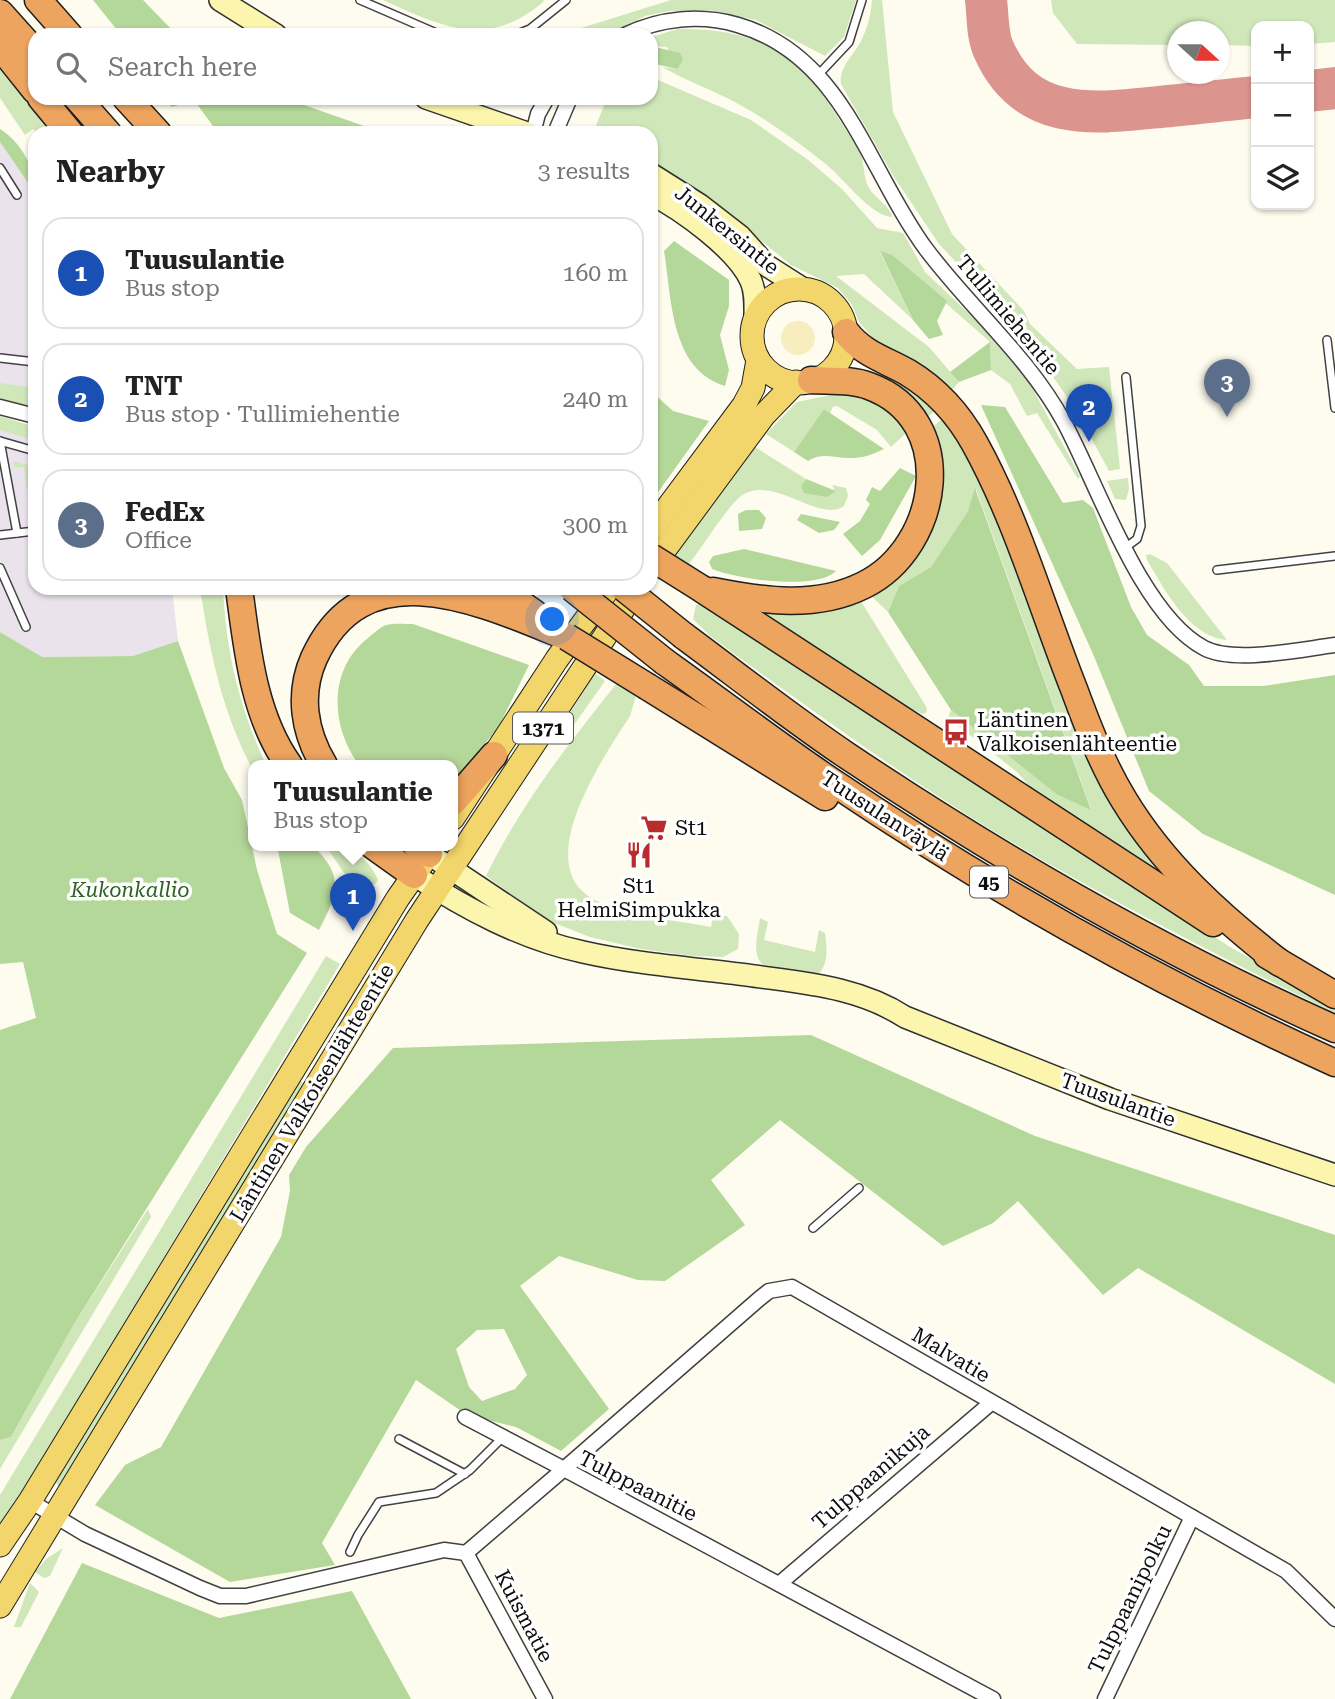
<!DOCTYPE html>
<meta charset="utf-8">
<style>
:root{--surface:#fff;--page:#f2f2f2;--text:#222;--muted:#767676;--line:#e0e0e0;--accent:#0b8043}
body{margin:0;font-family:"Roboto Serif",serif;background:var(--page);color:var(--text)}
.controls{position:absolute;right:21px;top:21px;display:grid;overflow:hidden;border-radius:14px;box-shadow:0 2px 5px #0004}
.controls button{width:63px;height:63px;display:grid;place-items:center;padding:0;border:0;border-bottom:2px solid var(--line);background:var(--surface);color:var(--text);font:35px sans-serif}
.compass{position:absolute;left:1167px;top:21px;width:63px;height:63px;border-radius:50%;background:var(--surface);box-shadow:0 2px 5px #0004;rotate:111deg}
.you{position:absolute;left:553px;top:620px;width:24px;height:24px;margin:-18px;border:5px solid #fff;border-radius:50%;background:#1a73e8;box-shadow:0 0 0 10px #1a73e833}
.badge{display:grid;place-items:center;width:46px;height:46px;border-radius:50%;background:var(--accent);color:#fff;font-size:23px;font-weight:700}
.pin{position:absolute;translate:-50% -58px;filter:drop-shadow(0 2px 4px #0008)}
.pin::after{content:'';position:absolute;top:37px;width:24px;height:21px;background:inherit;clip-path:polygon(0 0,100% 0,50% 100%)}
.popup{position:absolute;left:248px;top:760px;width:210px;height:91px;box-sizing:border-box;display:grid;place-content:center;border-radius:14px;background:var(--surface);filter:drop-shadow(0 2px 5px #0005);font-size:23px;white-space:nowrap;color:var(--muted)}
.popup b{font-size:26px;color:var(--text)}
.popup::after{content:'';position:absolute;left:50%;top:100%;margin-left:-14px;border:14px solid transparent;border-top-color:var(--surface)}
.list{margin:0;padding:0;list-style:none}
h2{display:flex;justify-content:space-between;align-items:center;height:91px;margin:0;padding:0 28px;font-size:30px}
h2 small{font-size:23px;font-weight:400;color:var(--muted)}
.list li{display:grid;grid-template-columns:46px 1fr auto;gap:21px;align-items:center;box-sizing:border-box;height:112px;margin:0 14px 14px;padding:0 14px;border:2px solid var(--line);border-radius:21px}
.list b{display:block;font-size:26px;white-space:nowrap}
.list p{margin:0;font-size:23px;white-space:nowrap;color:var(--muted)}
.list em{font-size:23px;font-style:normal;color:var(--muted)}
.icon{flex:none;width:38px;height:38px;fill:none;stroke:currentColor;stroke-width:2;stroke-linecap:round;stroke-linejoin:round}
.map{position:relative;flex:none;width:1335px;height:1699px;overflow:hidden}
.search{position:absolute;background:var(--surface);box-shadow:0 2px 5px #0004;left:28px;top:28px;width:630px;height:77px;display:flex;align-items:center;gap:18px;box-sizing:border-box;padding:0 24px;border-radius:21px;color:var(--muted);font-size:26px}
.panel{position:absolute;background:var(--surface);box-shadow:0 2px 5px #0004;left:28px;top:126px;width:630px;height:469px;border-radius:21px}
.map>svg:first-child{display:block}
.industrial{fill:#ebe3ec}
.green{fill:#d0e7ba}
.forest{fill:#b4d79a;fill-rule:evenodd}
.sand{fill:#f8edbe}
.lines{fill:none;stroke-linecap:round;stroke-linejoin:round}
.taxiway{stroke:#db948e;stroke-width:42}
.service-casing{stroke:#414141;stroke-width:10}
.minor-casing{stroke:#414141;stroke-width:17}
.secondary-casing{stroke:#303030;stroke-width:24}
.primary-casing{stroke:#1f1f1f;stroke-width:25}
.motorway-casing{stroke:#1f1f1f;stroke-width:29}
.service{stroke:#fff;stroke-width:7}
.minor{stroke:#fff;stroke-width:14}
.secondary{stroke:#fbf5ae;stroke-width:21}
.primary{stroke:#f2d66c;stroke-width:23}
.motorway{stroke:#eda45e;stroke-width:26}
.motorway-bridge-casing{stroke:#1f1f1f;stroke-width:29;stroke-linecap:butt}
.motorway-bridge{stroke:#eda45e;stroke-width:26}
.labels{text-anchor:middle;stroke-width:7;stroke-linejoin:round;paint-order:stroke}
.shield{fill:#fff;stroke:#565656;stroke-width:2}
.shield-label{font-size:19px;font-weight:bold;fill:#0e0e0e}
.street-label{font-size:21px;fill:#0e0e0e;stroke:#fff}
.poi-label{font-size:21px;fill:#0e0e0e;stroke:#fff;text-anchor:start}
.park-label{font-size:21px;font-style:italic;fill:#2c6321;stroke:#fff}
</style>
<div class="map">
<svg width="1335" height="1699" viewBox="0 0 1335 1699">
<rect width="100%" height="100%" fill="#fefcef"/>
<g class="industrial">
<path d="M 0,142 L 35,193 L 35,405 L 0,399 Z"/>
<path d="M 0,422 L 35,432 L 35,588 L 172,588 L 178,641 L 133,656 L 41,657 L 0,632 Z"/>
</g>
<g class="green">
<path d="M 383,0 L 543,0 L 544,1 C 489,50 442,27 383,0 Z"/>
<path d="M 671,0 L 856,0 L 844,37 L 825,56 L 756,20 L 708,10 L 669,11 L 645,16 L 607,35 L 569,35 L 578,29 Z"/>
<path d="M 872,0 L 882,0 L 893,112 L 952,234 L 1024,311 L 1030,324 L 1077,369 L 1109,367 L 1120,469 L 1109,471 L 1075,408 L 1021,332 L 939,244 L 894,177 L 841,84 C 838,67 856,53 862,39 C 868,26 871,14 872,0 Z"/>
<path d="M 1051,0 L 1335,0 L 1335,42 L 1309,44 L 1309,26 L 1256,26 L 1256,46 L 1220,45 L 1220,32 L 1178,32 L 1177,45 L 1077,44 L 1053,13 Z"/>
<path d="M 678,29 C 756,27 801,55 840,121 C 847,132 858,146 862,158 C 864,167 864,176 867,184 C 872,197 891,206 892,217 C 871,216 844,179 827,165 C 797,141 764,117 729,99 C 707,88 683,79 662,67 L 677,69 L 667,47 L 651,46 L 651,37 Z"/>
<path d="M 0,58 L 57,133 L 37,133 L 33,129 L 25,135 L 0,98 Z"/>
<path d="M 651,77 L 751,120 L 807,159 L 842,189 L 877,228 L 903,233 L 925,272 L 978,322 L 1029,382 L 1080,476 L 1078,479 L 1037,413 L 1027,416 L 1010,384 L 991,370 L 990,342 L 892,256 L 880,252 L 913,320 L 864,274 L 836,276 L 929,347 L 959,382 L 952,390 L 876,342 L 859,322 L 852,305 L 838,288 L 791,265 L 736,220 L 651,166 L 651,133 L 593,133 L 607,98 L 651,98 Z"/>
<path d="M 878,371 L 916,391 L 937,409 L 922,422 L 875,378 Z"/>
<path d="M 0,383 L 35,388 L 35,409 L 0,399 Z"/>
<path d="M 845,392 C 875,396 888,411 907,432 L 891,447 L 877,430 L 837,406 L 833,407 L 830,413 L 824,409 L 794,452 L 766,434 L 797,402 Z"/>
<path d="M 0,416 L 35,427 L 35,441 L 0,430 Z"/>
<path d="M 944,417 L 958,435 L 1172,881 L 1039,797 L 1017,772 L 948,718 L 951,710 L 1056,794 L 1091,809 L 976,489 L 968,511 L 931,567 L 899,586 L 888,612 L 868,593 L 901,571 L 927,432 Z"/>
<path d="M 755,447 L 806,479 L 801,486 L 835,491 L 832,485 L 846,488 L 848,496 L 844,506 C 820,524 772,473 741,496 C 725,509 703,547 688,565 L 673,557 Z"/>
<path d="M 13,461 L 35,467 L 32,470 L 35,523 L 32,524 L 24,467 L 14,467 Z"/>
<path d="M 1128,478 L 1129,489 L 1126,500 L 1115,499 L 1107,481 Z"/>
<path d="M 1150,554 L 1167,563 L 1227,640 C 1189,637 1164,589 1147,560 L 1146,555 Z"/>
<path d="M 200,588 L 223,588 C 226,653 239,706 266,765 L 253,765 L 253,770 C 222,712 210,653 200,588 Z"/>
<path d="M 859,598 L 927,708 L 926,713 L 922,714 L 881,694 L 757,611 Z"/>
<path d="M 703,602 L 1230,947 L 1335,1006 L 1335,1013 C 1220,957 1107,899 998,834 C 899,774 804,705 710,636 L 693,619 L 696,605 Z"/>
<path d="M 595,673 L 605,681 L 564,739 L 554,739 Z"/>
<path d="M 617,683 L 636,696 L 630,716 C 603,758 527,868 597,901 C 631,917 674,920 711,927 L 713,916 L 727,916 L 739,934 L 738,949 L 723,957 L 693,956 L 641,949 L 590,937 L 549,921 L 486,876 C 520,806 568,744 617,683 Z"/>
<path d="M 325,845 C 350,845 368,857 378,880 L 375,884 L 351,883 Z"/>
<path d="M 363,895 L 369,901 L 352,923 L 347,922 L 353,897 Z"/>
<path d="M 760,918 L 768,922 L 764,940 L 815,952 L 819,930 L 825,933 C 827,950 829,965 816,977 L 763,965 C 751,954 758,933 760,918 Z"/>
<path d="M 326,956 L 340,964 L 0,1530 L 0,1495 Z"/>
<path d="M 297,1079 L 303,1083 L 268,1148 L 60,1489 L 55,1481 Z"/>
<path d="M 148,1209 L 151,1217 L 0,1469 L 0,1440 L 11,1437 L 74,1324 Z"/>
<path d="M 63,1548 L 50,1576 L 44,1578 L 35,1572 L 46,1559 Z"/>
<path d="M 30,1583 L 39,1592 L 21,1627 L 14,1627 Z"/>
</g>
<g class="forest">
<path d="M 93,0 L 143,0 L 177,35 L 121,35 Z"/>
<path d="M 651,46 L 680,53 L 683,60 L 677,69 L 651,63 Z"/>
<path d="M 162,98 L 284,98 L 384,133 L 218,133 L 194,100 L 172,107 Z"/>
<path d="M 0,129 C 22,143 35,168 35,193 L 0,142 Z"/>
<path d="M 674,241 L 729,280 L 729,306 L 720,335 L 729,370 L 725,386 C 670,369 672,299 664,251 Z"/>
<path d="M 880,251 L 892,255 L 947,301 L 937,321 L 943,335 L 929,339 L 913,320 Z"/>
<path d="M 990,342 L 991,370 L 959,382 L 950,372 Z"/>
<path d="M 651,391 L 673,411 L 709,421 L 651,502 Z"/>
<path d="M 981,405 L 1005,407 L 1063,503 L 1083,500 L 1093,508 L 1131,607 L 1147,635 L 1189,665 L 1204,686 L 1263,686 L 1335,675 L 1335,895 L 1203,834 L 1149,791 L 1093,654 Z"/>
<path d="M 824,409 L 884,449 C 873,454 864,458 852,458 C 837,459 822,451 808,461 L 794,452 Z"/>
<path d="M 900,468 L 916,476 L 880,540 L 862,556 L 843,534 L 860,521 L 870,504 L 866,500 L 872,487 L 880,491 Z"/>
<path d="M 806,479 L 836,491 L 827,497 L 804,493 L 801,486 Z"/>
<path d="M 975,488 L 1091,810 L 1056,794 L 951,710 L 888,612 L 899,586 L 931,567 L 968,511 Z"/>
<path d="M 746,510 L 759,510 L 766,518 L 762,529 L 739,531 L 738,514 Z"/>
<path d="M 801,514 L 840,522 L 834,530 L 819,533 L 797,520 Z"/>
<path d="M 744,549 L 836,571 C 816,591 737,579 712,569 L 709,562 L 713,556 Z"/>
<path d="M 413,624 L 529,665 L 498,728 L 453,782 L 453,765 L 359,765 C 330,726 328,669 368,638 C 373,634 380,627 386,625 C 393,623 405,624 413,624 Z"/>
<path d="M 0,632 L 42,657 L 133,656 L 178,641 L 224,768 L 242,800 L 257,870 L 277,934 L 307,953 L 74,1324 L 11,1437 L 0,1440 L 0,1030 L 36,1018 L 23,962 L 0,964 Z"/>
<path d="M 277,845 L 312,845 C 345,876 338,893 319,930 L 290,913 Z"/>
<path d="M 811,1035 L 1035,1136 L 1335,1235 L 1335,1384 L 1138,1268 L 1103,1295 L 1018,1201 L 993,1223 L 943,1246 L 780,1120 L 711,1180 L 745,1225 L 665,1281 L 638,1280 L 559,1256 L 520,1286 L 609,1409 L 561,1451 L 516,1427 L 467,1415 L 416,1380 L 322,1543 L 335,1565 L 230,1582 L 95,1505 L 125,1465 L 161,1447 L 281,1237 L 290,1191 L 289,1175 L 306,1147 L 393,1048 ZM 504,1329 L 527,1375 L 515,1389 L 482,1401 L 469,1387 L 456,1349 L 477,1330 Z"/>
<path d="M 82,1563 L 219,1618 L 352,1591 L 411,1699 L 10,1699 Z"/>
</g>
<circle class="sand" cx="798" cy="338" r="17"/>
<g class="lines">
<g class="taxiway">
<path d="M 986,0 C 988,15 987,34 993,48 C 1025,123 1093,114 1160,107 C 1192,104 1224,100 1256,97"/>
<path d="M 1309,91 L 1335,88"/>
</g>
<g class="service-casing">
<g id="service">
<path d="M 360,0 L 441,35"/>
<path d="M 515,35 L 530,29 L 566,0"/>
<path d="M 819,74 L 849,42 L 862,0"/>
<path d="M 0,168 L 17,195"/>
<path d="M 1327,340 L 1335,408"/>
<path d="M 0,358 L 35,362"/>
<path d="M 0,441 L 17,533"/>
<path d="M 0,441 L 35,451"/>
<path d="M 0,535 L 35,531"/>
<path d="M 1126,547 L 1137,539 L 1141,526 L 1126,377"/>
<path d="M 0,568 L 26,627"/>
<path d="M 1217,570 L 1335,556"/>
<path d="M 813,1228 L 859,1188"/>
<path d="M 399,1439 L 465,1474"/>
<path d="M 350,1552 L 358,1535 L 379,1502 L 436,1493 L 470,1470 L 504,1436"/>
</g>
</g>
<g class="minor-casing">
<g id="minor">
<path d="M 625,35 C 660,18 701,14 738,25 C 844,56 867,169 926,249 C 971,309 1028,356 1064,422 C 1098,485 1141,615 1204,648 C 1234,664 1302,649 1335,645"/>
<path d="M 533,133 L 538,114 L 547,98"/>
<path d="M 555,133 L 570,98"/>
<path d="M 0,407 L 35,416"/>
<path d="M 465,1417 L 564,1469 L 759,1299 L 769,1291 L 792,1287 L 1286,1571 L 1335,1619"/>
<path d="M 30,1501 L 85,1534 L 200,1588 L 220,1596 L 246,1596 L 444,1550 L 466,1553 L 564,1469 L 993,1699"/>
<path d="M 466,1553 L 545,1699"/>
<path d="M 779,1584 L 991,1403"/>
<path d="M 1105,1699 L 1192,1517"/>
</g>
</g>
<g class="secondary-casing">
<g id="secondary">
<path d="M 220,0 L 276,35"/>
<path d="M 426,98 L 527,133"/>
<path d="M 651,174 L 700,205 L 740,236 L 766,265 L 802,288"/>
<path d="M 651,194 C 681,209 737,249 751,281 C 756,293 755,305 755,319"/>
<path d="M 429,854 L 546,932"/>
<path d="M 414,875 C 466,909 522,939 583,952 C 636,964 692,968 747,975 C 801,983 857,986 905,1017 L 1110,1099 L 1335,1175"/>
</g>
</g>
<g class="primary-casing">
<g id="primary">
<circle cx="799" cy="336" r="47"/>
<path d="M 651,530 L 744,405 L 753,388 L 758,360"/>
<path d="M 651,568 L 764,415 L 796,382"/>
<path d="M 453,818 L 557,659 L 609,588"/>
<path d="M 0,1545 L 30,1501 L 398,898 L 424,861"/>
<path d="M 0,1606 L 417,920 L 637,588"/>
</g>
</g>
<g class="motorway-casing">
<g id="motorway">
<path d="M 38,0 L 69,35"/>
<path d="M 0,13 L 35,52"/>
<path d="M 0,46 L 35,90"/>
<path d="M 41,98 L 70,133"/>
<path d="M 77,98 L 108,133"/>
<path d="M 126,98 L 158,133"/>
<path d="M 846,332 C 863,354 884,359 907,372 C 937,390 958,413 975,444 C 1017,520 1042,608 1074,689 C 1088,727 1103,766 1124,800 C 1164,866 1220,916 1280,963"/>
<path d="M 239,588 C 247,647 253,715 289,765"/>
<path d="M 498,588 L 534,613"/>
<path d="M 702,589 L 1213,923"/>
<path d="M 713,591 C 763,601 816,609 864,585 C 941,547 960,419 869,386 C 852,379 829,381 811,380"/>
<path d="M 684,636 C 738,676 791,718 846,755 C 1001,859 1165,953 1335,1029"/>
<path d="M 665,662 C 720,701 773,742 828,779 C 989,888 1159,983 1335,1063"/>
<path d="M 648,687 L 825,797"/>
<path d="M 324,765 C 304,732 298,694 314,658 C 365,546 483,603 567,637"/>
<path d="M 453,802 L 494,755"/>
<path d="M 372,845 L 414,875"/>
<path d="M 416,845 L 429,854"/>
<path d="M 1267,955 L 1335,995"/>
</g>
</g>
<use href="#service" class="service"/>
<use href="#minor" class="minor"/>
<use href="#secondary" class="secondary"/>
<use href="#primary" class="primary"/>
<use href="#motorway" class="motorway"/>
<g class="motorway-bridge-casing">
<g id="motorway-bridge">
<path d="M 651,557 L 702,589"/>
<path d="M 572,588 L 665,662"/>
<path d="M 624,588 L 684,636"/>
<path d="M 567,637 L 648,687"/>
</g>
</g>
<use href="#motorway-bridge" class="motorway-bridge"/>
</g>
<defs>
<g id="bus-bare" transform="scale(2.1)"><path d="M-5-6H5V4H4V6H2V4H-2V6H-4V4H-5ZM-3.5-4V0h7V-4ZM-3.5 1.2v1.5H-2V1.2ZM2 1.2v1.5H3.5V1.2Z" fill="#b82c2e" stroke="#fff" stroke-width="2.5" paint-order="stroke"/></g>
<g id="supermarket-bare" transform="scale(2.1)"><path d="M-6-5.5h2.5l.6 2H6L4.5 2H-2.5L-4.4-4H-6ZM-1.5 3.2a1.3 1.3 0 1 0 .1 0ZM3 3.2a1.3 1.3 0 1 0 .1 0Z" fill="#b82c2e" stroke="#fff" stroke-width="2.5" paint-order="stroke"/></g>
<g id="restaurant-bare" transform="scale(2.1)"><path d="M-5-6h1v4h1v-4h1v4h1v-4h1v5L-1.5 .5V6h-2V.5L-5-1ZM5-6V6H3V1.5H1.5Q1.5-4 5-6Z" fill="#b82c2e" stroke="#fff" stroke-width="2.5" paint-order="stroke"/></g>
</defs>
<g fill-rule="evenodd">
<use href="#bus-bare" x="956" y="732"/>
<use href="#supermarket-bare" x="654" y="828"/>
<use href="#restaurant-bare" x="639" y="855"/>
</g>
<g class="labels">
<g class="shield">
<rect x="513" y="712.5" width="60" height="31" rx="5"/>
<rect x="970" y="866.5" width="38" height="31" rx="5"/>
</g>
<g class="shield-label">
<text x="543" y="735">1371</text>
<text x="989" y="889">45</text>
</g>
<g class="street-label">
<text transform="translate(727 230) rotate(39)" y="7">Junkersintie</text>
<text transform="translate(1008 315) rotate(50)" y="7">Tullimiehentie</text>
<text transform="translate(885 816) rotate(33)" y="7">Tuusulanväylä</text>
<text transform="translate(312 1093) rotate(-59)" y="7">Läntinen Valkoisenlähteentie</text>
<text transform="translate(1118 1100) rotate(20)" y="7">Tuusulantie</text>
<text transform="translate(951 1355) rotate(31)" y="7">Malvatie</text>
<text transform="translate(871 1477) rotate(-41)" y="7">Tulppaanikuja</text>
<text transform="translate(638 1486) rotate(27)" y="7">Tulppaanitie</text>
<text transform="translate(1130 1599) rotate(-64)" y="7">Tulppaanipolku</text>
<text transform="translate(524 1616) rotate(62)" y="7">Kuismatie</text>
</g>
<g class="poi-label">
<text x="977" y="727">Läntinen<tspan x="977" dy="24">Valkoisenlähteentie</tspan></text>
<text x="675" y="835">St1</text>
<text x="639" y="893" text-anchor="middle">St1<tspan x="639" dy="24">HelmiSimpukka</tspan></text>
</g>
<g class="park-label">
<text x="130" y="897">Kukonkallio</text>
</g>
</g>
</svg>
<div class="controls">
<button>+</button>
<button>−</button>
<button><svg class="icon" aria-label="layers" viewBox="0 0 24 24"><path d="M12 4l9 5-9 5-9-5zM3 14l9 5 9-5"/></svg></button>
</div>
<svg class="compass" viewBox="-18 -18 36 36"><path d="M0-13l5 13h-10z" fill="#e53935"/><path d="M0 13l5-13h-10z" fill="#767676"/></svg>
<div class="you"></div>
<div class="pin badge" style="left:353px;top:931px;background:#1a4fb4">1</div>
<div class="popup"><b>Tuusulantie</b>Bus stop</div>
<div class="pin badge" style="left:1089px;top:442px;background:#1a4fb4">2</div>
<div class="pin badge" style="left:1227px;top:417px;background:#5c6f8a">3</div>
<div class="search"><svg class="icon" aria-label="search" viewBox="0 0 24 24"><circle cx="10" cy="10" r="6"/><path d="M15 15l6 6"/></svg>Search here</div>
<section class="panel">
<h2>Nearby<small>3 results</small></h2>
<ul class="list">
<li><span class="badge" style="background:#1a4fb4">1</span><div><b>Tuusulantie</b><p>Bus stop</p></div><em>160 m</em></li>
<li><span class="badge" style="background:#1a4fb4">2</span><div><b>TNT</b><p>Bus stop · Tullimiehentie</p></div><em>240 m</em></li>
<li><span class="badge" style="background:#5c6f8a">3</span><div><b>FedEx</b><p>Office</p></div><em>300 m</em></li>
</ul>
</section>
</div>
